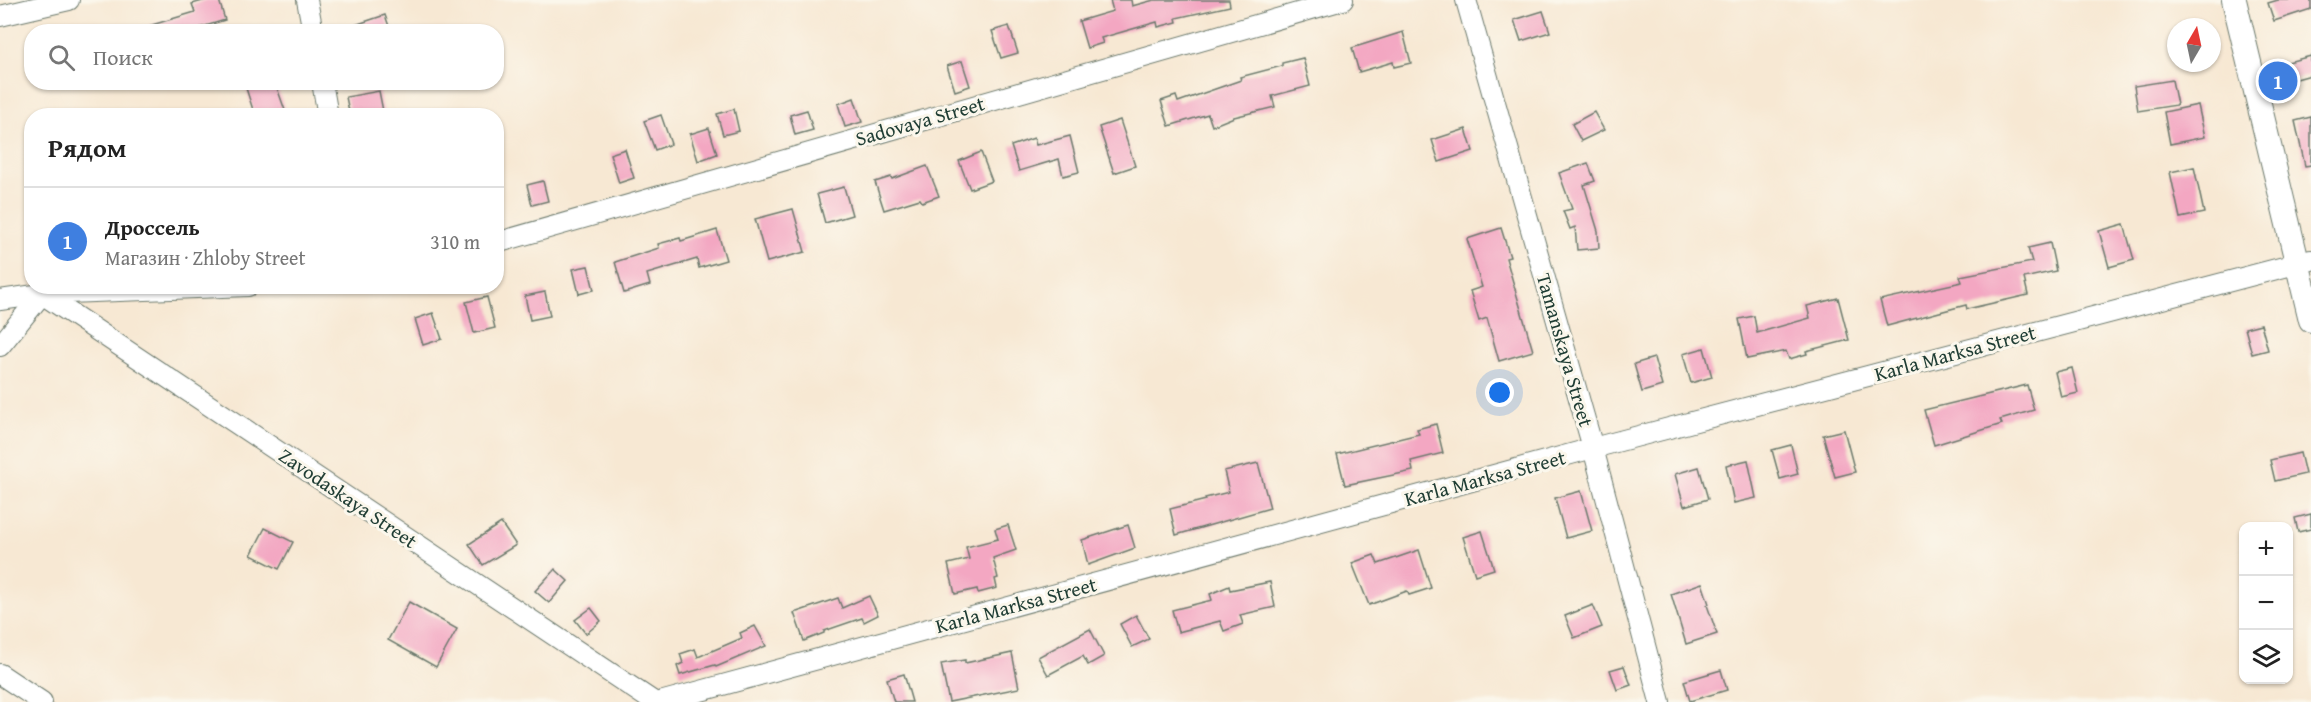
<!DOCTYPE html>
<html lang="ru">
<meta charset="utf-8">
<style>
:root{--surface:#fff;--page:#f2f2f2;--text:#222;--muted:#767676;--line:#e0e0e0;--accent:#db2777}
body{margin:0;font-family:"Gentium Book Plus",serif;background:var(--page);color:var(--text)}
.controls{position:absolute;right:18px;bottom:18px;display:grid;overflow:hidden;border-radius:12px;box-shadow:0 2px 4px #0004}
.controls button{width:54px;height:54px;display:grid;place-items:center;padding:0;border:0;border-bottom:2px solid var(--line);background:var(--surface);color:var(--text);font:30px sans-serif}
.compass{position:absolute;left:2167px;top:18px;width:54px;height:54px;border-radius:50%;background:var(--surface);box-shadow:0 2px 4px #0004;rotate:9deg}
.you{position:absolute;left:1500px;top:393px;width:21px;height:21px;margin:-15px;border:4px solid #fff;border-radius:50%;background:#1a73e8;box-shadow:0 0 0 9px #1a73e833}
.badge{display:grid;place-items:center;width:39px;height:39px;border-radius:50%;background:var(--accent);color:#fff;font-size:20px;font-weight:700}
.pin{position:absolute;translate:-50% -50%;border:3px solid #fff;box-shadow:0 2px 6px #0006}
.list{margin:0;padding:0;list-style:none}
h2{display:flex;justify-content:space-between;align-items:center;height:78px;margin:0;padding:0 24px;font-size:26px}
h2 small{font-size:20px;font-weight:400;color:var(--muted)}
.list li{display:grid;grid-template-columns:39px 1fr auto;gap:18px;align-items:center;box-sizing:border-box;height:108px;padding:0 24px;border-top:2px solid var(--line)}
.list b{display:block;font-size:22px;white-space:nowrap}
.list p{margin:0;font-size:20px;white-space:nowrap;color:var(--muted)}
.list em{font-size:20px;font-style:normal;color:var(--muted)}
.icon{flex:none;width:33px;height:33px;fill:none;stroke:currentColor;stroke-width:2;stroke-linecap:round;stroke-linejoin:round}
.map{position:relative;flex:none;width:2311px;height:702px;overflow:hidden}
.search{position:absolute;background:var(--surface);box-shadow:0 2px 4px #0004;left:24px;top:24px;width:480px;height:66px;display:flex;align-items:center;gap:15px;box-sizing:border-box;padding:0 21px;border-radius:24px;color:var(--muted);font-size:22px}
.panel{position:absolute;background:var(--surface);box-shadow:0 2px 4px #0004;left:24px;top:108px;width:480px;height:186px;border-radius:24px}
.map>svg:first-child{display:block}
.building{fill:#f3a7c2}
.lines{fill:none;stroke-linecap:round;stroke-linejoin:round}
.minor-casing{stroke:#6b796c;stroke-width:22}
.tertiary-casing{stroke:#6b796c;stroke-width:26}
.minor{stroke:#fff;stroke-width:20}
.tertiary{stroke:#fff;stroke-width:24}
.labels{text-anchor:middle;stroke-width:6;stroke-linejoin:round;paint-order:stroke}
.street-label{font-size:20px;fill:#1f3d34;stroke:#fbf7ec}
</style>
<div class="map">
<svg width="2311" height="702" viewBox="0 0 2311 702">
<rect width="100%" height="100%" fill="#fbf7ec"/>
<filter id="ink" filterUnits="userSpaceOnUse"><feTurbulence type="fractalNoise" baseFrequency=".0167" numOctaves="2"/><feDisplacementMap in="SourceGraphic" scale="12" xChannelSelector="R" yChannelSelector="G"/><feConvolveMatrix kernelMatrix="1 2 1 2 8 2 1 2 1" color-interpolation-filters="sRGB"/></filter>
<filter id="wash" filterUnits="userSpaceOnUse"><feTurbulence type="fractalNoise" baseFrequency=".008" numOctaves="4" result="noise"/><feDisplacementMap in="SourceGraphic" scale="24" xChannelSelector="R" yChannelSelector="G"/><feGaussianBlur stdDeviation="1.35" result="paint"/><feColorMatrix in="noise" values="0 0 0 0 0 0 0 0 0 0 0 0 0 0 0 0 0 1.4 0 .05"/><feComposite in="paint" operator="in"/></filter>
<g filter="url(#wash)">
<rect width="100%" height="100%" fill="#f7e8d3"/>
<g id="blocks">
<g class="building">
<path d="M 206,0 L 219,0 L 225,20 L 186,32 L 143,32 L 142,28 L 195,12 L 192,4 Z"/>
<path d="M 1110,0 L 1131,0 L 1132,6 L 1154,0 L 1229,0 L 1230,6 L 1176,18 L 1177,22 L 1158,27 L 1157,22 L 1101,38 L 1103,43 L 1087,48 L 1079,21 L 1113,11 Z"/>
<path d="M 2278,0 L 2311,0 L 2311,9 L 2274,21 L 2268,3 Z"/>
<path d="M 1543,11 L 1550,32 L 1521,41 L 1514,20 Z"/>
<path d="M 385,15 L 391,32 L 344,32 L 343,29 Z"/>
<path d="M 1009,26 L 1018,53 L 1001,58 L 992,31 Z"/>
<path d="M 1403,32 L 1411,63 L 1394,67 L 1393,62 L 1359,72 L 1352,48 Z"/>
<path d="M 2311,56 L 2311,75 L 2293,80 L 2288,62 Z"/>
<path d="M 1303,58 L 1310,86 L 1272,96 L 1275,107 L 1234,117 L 1212,126 L 1208,114 L 1169,126 L 1161,101 L 1176,96 L 1178,102 L 1241,80 L 1240,77 L 1282,66 L 1282,63 Z"/>
<path d="M 962,61 L 970,86 L 955,91 L 947,66 Z"/>
<path d="M 2172,80 L 2177,105 L 2138,111 L 2134,86 Z"/>
<path d="M 244,82 L 275,82 L 287,116 L 255,116 Z"/>
<path d="M 379,91 L 384,116 L 350,116 L 346,97 Z"/>
<path d="M 854,98 L 862,122 L 845,127 L 838,104 Z"/>
<path d="M 2198,105 L 2205,137 L 2170,144 L 2164,112 Z"/>
<path d="M 734,109 L 739,131 L 723,135 L 717,114 Z"/>
<path d="M 807,110 L 813,130 L 795,135 L 790,115 Z"/>
<path d="M 1594,112 L 1604,130 L 1581,141 L 1572,124 Z"/>
<path d="M 661,115 L 671,144 L 655,150 L 644,121 Z"/>
<path d="M 2311,117 L 2311,165 L 2305,166 L 2295,121 Z"/>
<path d="M 1120,120 L 1135,166 L 1114,173 L 1099,127 Z"/>
<path d="M 709,128 L 717,154 L 698,161 L 690,134 Z"/>
<path d="M 1466,129 L 1473,151 L 1439,162 L 1432,140 Z"/>
<path d="M 1070,136 L 1079,172 L 1063,176 L 1059,159 L 1019,171 L 1011,146 L 1034,138 L 1036,145 Z"/>
<path d="M 625,149 L 634,178 L 619,183 L 610,154 Z"/>
<path d="M 981,152 L 992,181 L 970,189 L 959,161 Z"/>
<path d="M 1588,163 L 1595,181 L 1584,185 L 1598,231 L 1599,248 L 1577,250 L 1575,227 L 1570,229 L 1563,211 L 1572,209 L 1559,173 Z"/>
<path d="M 927,166 L 939,196 L 922,202 L 920,199 L 884,210 L 875,182 L 891,177 L 892,179 Z"/>
<path d="M 2194,167 L 2204,213 L 2180,218 L 2170,172 Z"/>
<path d="M 543,181 L 548,201 L 532,205 L 527,185 Z"/>
<path d="M 844,187 L 852,215 L 825,223 L 817,194 Z"/>
<path d="M 793,209 L 805,252 L 767,262 L 755,219 Z"/>
<path d="M 2124,224 L 2134,260 L 2109,267 L 2099,231 Z"/>
<path d="M 1501,228 L 1510,257 L 1506,258 L 1533,351 L 1499,361 L 1487,318 L 1479,321 L 1470,291 L 1482,287 L 1467,239 Z"/>
<path d="M 717,230 L 726,260 L 699,268 L 697,259 L 647,274 L 650,285 L 624,293 L 615,262 L 659,248 L 658,244 L 680,238 L 681,241 Z"/>
<path d="M 2050,243 L 2056,271 L 2024,278 L 2028,295 L 1967,309 L 1966,305 L 1887,326 L 1880,300 L 1962,282 L 1960,276 L 2032,262 L 2028,248 Z"/>
<path d="M 588,266 L 594,290 L 579,294 L 573,269 Z"/>
<path d="M 545,292 L 550,316 L 530,320 L 525,296 Z"/>
<path d="M 487,297 L 495,328 L 474,333 L 466,302 Z"/>
<path d="M 1838,298 L 1849,340 L 1806,351 L 1807,354 L 1789,359 L 1786,351 L 1747,359 L 1739,319 L 1754,316 L 1757,333 L 1810,318 L 1807,306 Z"/>
<path d="M 433,313 L 442,339 L 423,345 L 415,319 Z"/>
<path d="M 2261,324 L 2268,350 L 2252,354 L 2245,328 Z"/>
<path d="M 1704,348 L 1712,377 L 1691,383 L 1683,354 Z"/>
<path d="M 1654,358 L 1662,386 L 1642,392 L 1634,364 Z"/>
<path d="M 2072,368 L 2078,393 L 2061,397 L 2055,372 Z"/>
<path d="M 2027,385 L 2034,410 L 2000,420 L 2002,424 L 1934,445 L 1924,410 Z"/>
<path d="M 1436,424 L 1443,453 L 1411,461 L 1413,471 L 1345,485 L 1337,454 L 1419,434 L 1417,429 Z"/>
<path d="M 1844,430 L 1855,472 L 1835,477 L 1823,435 Z"/>
<path d="M 1791,445 L 1798,474 L 1780,479 L 1772,450 Z"/>
<path d="M 2300,453 L 2305,474 L 2275,481 L 2270,460 Z"/>
<path d="M 1748,460 L 1756,498 L 1734,503 L 1726,465 Z"/>
<path d="M 1258,463 L 1270,508 L 1176,535 L 1170,509 L 1206,500 L 1205,498 L 1229,492 L 1224,471 Z"/>
<path d="M 1699,467 L 1708,499 L 1684,506 L 1675,474 Z"/>
<path d="M 1581,491 L 1592,531 L 1566,538 L 1555,498 Z"/>
<path d="M 2311,514 L 2311,529 L 2298,532 L 2295,518 Z"/>
<path d="M 501,523 L 516,545 L 483,565 L 469,544 Z"/>
<path d="M 1008,525 L 1016,550 L 993,558 L 998,578 L 995,579 L 997,588 L 978,593 L 977,589 L 955,594 L 948,564 L 969,559 L 966,547 L 998,539 L 995,529 Z"/>
<path d="M 1128,525 L 1135,548 L 1088,565 L 1082,540 Z"/>
<path d="M 265,528 L 293,542 L 279,569 L 251,555 Z"/>
<path d="M 1482,531 L 1494,569 L 1475,575 L 1463,537 Z"/>
<path d="M 1419,550 L 1431,588 L 1409,595 L 1407,591 L 1369,605 L 1352,563 L 1374,555 L 1378,564 Z"/>
<path d="M 555,569 L 568,581 L 549,603 L 535,591 Z"/>
<path d="M 1270,582 L 1275,607 L 1240,615 L 1243,624 L 1224,631 L 1220,621 L 1178,632 L 1172,610 L 1212,600 L 1210,594 L 1229,586 L 1230,590 Z"/>
<path d="M 1702,583 L 1709,604 L 1707,605 L 1717,634 L 1686,644 L 1671,594 Z"/>
<path d="M 869,596 L 878,615 L 864,622 L 862,618 L 824,631 L 824,633 L 804,641 L 794,613 L 838,598 L 842,608 Z"/>
<path d="M 409,602 L 457,629 L 436,667 L 388,640 Z"/>
<path d="M 1593,605 L 1602,627 L 1574,638 L 1565,616 Z"/>
<path d="M 591,608 L 601,621 L 586,634 L 575,620 Z"/>
<path d="M 1136,615 L 1149,639 L 1132,647 L 1120,624 Z"/>
<path d="M 755,626 L 766,646 L 716,667 L 715,665 L 680,675 L 677,666 L 683,663 L 680,654 L 695,649 L 698,657 L 742,638 L 740,633 Z"/>
<path d="M 1090,629 L 1104,656 L 1088,665 L 1083,656 L 1048,675 L 1038,657 Z"/>
<path d="M 1012,653 L 1019,688 L 949,702 L 941,664 L 965,660 L 965,663 Z"/>
<path d="M 1624,666 L 1631,685 L 1617,690 L 1610,670 Z"/>
<path d="M 1721,670 L 1727,690 L 1690,701 L 1684,681 Z"/>
<path d="M 904,674 L 912,702 L 894,702 L 887,679 Z"/>
</g>
</g>
</g>
<g filter="url(#ink)">
<use href="#blocks" fill-opacity="0" stroke="#6b796c" stroke-width="1.5"/>
<g class="lines">
<g class="minor-casing">
<g id="minor">
<path d="M 307,0 L 313,32"/>
<path d="M 1466,0 L 1593,448 L 1660,702"/>
<path d="M 0,16 L 69,0"/>
<path d="M 322,82 L 328,116"/>
<path d="M 496,243 L 1343,0"/>
<path d="M 0,300 L 42,294 L 248,286"/>
<path d="M 0,346 L 42,294 L 654,702"/>
<path d="M 0,674 L 42,702"/>
<path d="M 660,702 L 1593,448 L 2311,260"/>
</g>
</g>
<g class="tertiary-casing">
<path id="tertiary" d="M 2234,0 L 2311,320"/>
</g>
<use href="#minor" class="minor"/>
<use href="#tertiary" class="tertiary"/>
</g>
</g>
<g class="labels">
<g class="street-label">
<text transform="translate(920 121) rotate(-16)" y="7">Sadovaya Street</text>
<text transform="translate(1565 350) rotate(74)" y="7">Tamanskaya Street</text>
<text transform="translate(1955 353) rotate(-15)" y="7">Karla Marksa Street</text>
<text transform="translate(1485 478) rotate(-15)" y="7">Karla Marksa Street</text>
<text transform="translate(348 498) rotate(34)" y="7">Zavodaskaya Street</text>
<text transform="translate(1016 605) rotate(-15)" y="7">Karla Marksa Street</text>
</g>
</g>
</svg>
<div class="controls">
<button>+</button>
<button>−</button>
<button><svg class="icon" aria-label="layers" viewBox="0 0 24 24"><path d="M12 4l9 5-9 5-9-5zM3 14l9 5 9-5"/></svg></button>
</div>
<svg class="compass" viewBox="-18 -18 36 36"><path d="M0-13l5 13h-10z" fill="#e53935"/><path d="M0 13l5-13h-10z" fill="#767676"/></svg>
<div class="you"></div>
<div class="pin badge" style="left:2278px;top:81px;background:#3f7fe0">1</div>
<div class="search"><svg class="icon" aria-label="search" viewBox="0 0 24 24"><circle cx="10" cy="10" r="6"/><path d="M15 15l6 6"/></svg>Поиск</div>
<section class="panel">
<h2>Рядом<small></small></h2>
<ul class="list">
<li><span class="badge" style="background:#3f7fe0">1</span><div><b>Дроссель</b><p>Магазин · Zhloby Street</p></div><em>310 m</em></li>
</ul>
</section>
</div>
